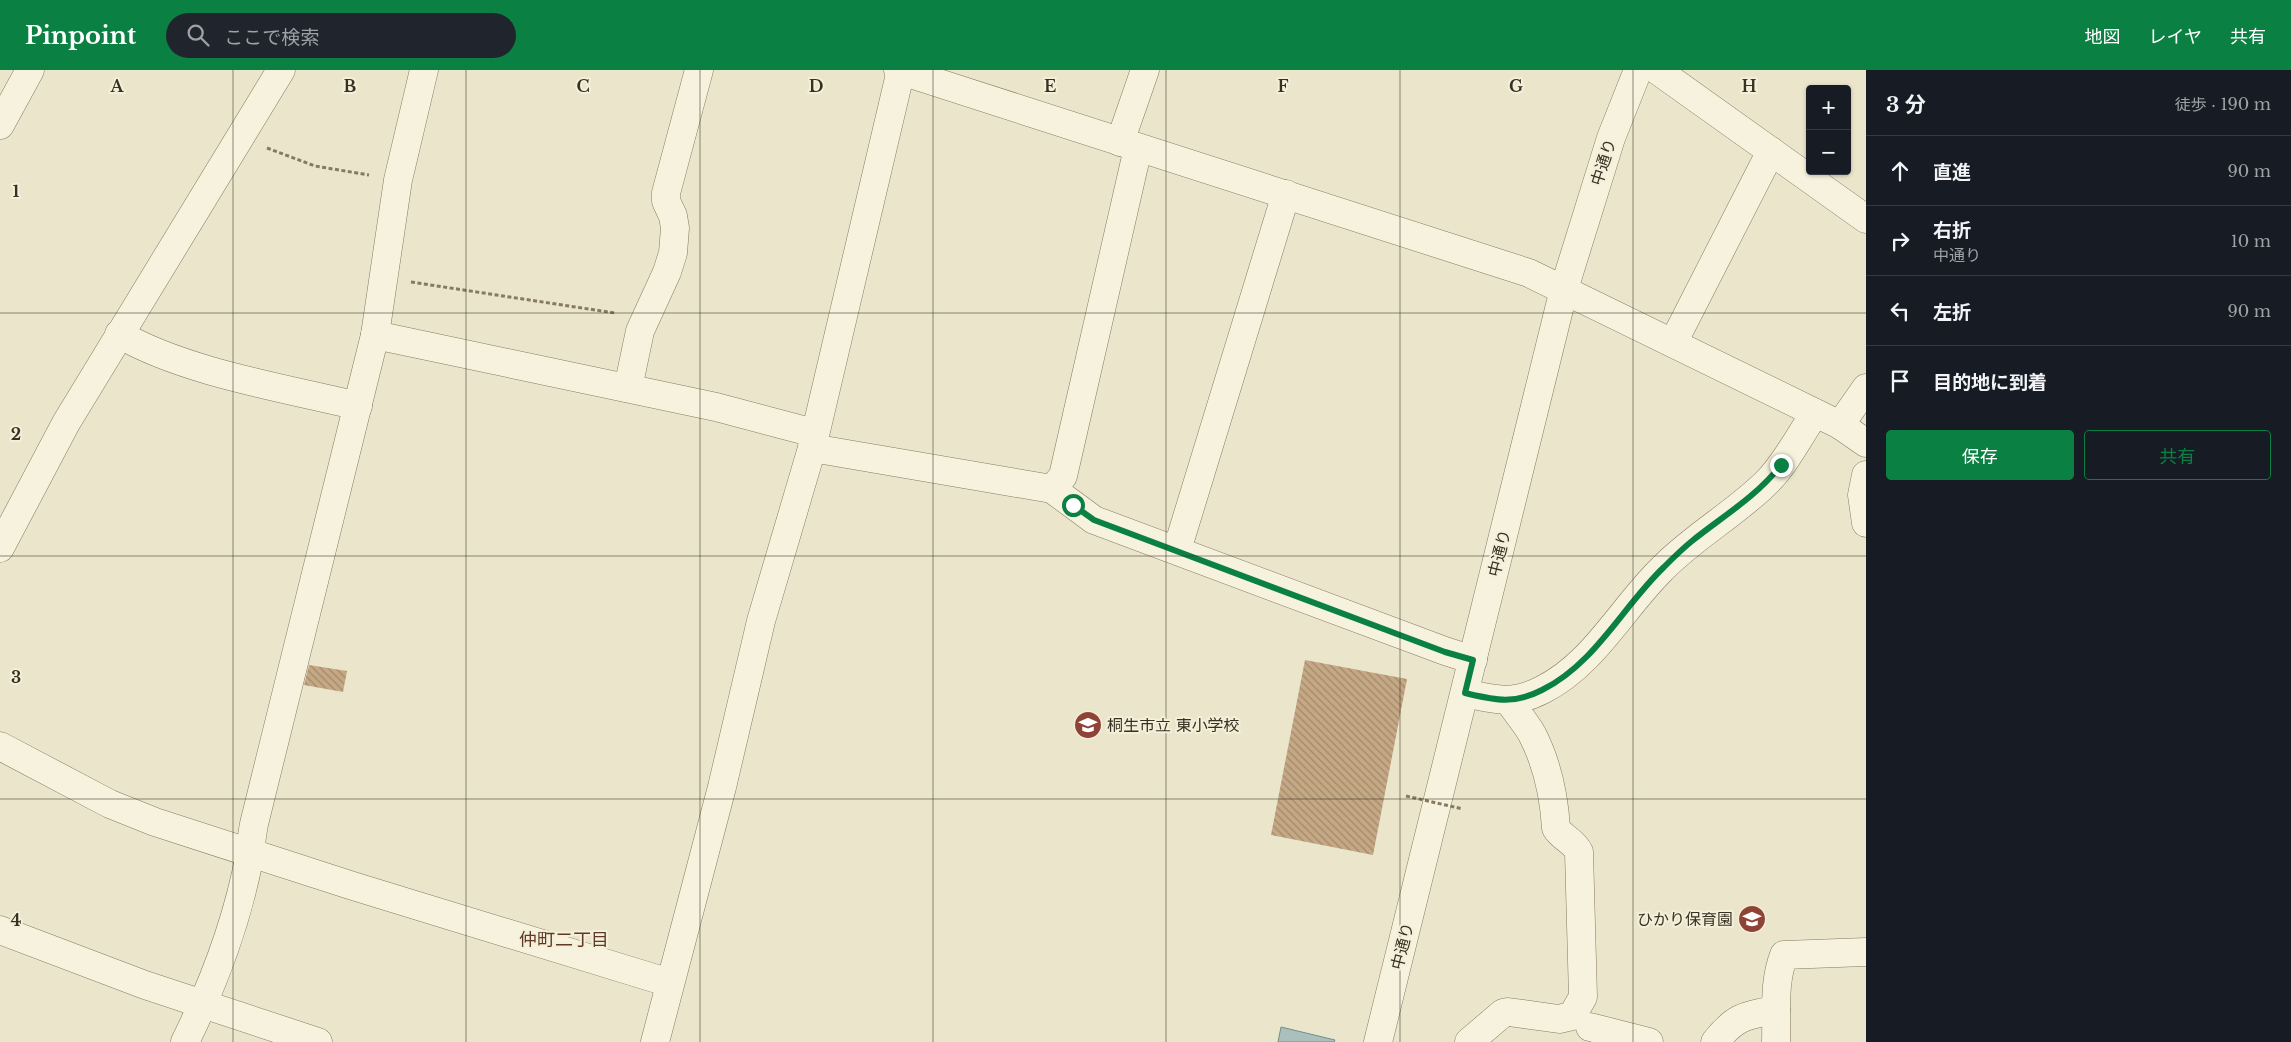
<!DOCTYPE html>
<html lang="ja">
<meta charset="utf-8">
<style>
:root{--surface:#171b24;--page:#20242c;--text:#f1f3f6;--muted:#9ea1a6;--line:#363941;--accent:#0b8043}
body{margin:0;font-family:"Libre Baskerville","Noto Sans JP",serif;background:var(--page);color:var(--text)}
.controls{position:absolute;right:15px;top:15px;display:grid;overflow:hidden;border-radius:5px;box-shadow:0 1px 4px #0004}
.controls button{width:45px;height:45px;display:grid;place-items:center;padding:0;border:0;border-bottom:1px solid var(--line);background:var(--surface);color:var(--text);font:25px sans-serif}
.stop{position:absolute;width:15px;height:15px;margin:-11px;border:4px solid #0b8043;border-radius:50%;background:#fff}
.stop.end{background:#0b8043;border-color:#fff;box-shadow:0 1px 5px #0008}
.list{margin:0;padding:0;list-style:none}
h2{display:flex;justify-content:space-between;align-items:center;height:65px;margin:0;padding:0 20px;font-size:21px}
h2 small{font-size:16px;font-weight:400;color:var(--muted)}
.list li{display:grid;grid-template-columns:32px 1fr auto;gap:15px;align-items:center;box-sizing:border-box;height:70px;padding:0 20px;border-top:1px solid var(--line)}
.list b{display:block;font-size:19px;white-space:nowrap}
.list p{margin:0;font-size:16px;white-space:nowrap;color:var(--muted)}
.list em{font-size:16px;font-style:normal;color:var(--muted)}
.actions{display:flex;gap:10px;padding:15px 20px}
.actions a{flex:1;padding:11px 0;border:1px solid var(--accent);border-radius:5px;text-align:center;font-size:18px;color:var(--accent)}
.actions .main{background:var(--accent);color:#fff}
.icon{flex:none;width:28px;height:28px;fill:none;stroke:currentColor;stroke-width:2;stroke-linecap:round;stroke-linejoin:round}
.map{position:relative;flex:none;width:1866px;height:972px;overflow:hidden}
header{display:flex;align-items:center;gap:30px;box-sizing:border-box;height:70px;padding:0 25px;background:var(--accent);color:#fff}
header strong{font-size:24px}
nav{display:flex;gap:28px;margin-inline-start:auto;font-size:18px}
.search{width:350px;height:45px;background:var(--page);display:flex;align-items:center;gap:12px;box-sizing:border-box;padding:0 18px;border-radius:28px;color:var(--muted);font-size:19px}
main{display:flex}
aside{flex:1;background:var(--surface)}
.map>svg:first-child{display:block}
.water{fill:#abc0bd;stroke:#728e8b}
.building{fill:url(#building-back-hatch)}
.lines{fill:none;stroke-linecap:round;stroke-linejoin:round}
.minor-casing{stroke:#867a60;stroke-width:29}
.path{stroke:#867a60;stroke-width:3;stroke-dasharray:4 2.5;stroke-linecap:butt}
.minor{stroke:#f6f2dd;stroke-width:28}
.path-bridge{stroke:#867a60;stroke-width:3;stroke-dasharray:4 2.5;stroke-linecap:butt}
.route{stroke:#0b8043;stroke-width:6}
.grid{fill:none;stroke:#383022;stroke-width:1;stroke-opacity:0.55}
.labels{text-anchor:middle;stroke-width:4;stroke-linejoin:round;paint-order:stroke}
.street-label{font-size:16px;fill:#383022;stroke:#f3efd9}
.poi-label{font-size:16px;fill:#383022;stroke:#f3efd9;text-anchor:start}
.neighbourhood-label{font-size:18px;fill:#603a26;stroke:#f3efd9}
.grid-label{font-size:16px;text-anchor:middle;font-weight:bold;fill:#383022;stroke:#f3efd9;stroke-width:4;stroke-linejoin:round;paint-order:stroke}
</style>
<header>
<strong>Pinpoint</strong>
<div class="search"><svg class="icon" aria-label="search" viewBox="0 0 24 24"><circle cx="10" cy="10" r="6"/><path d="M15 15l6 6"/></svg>ここで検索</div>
<nav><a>地図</a><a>レイヤ</a><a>共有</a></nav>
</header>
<main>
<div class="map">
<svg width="1866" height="972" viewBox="0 0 1866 972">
<defs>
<pattern id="building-back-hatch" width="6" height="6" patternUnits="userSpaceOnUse" patternTransform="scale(1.25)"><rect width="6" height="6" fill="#c5a884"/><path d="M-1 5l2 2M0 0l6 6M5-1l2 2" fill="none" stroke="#a1896c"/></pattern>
</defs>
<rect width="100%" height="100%" fill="#ebe6cb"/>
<path class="water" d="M 1281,957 L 1335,970 L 1334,972 L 1278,972 Z"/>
<g class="building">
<path d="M 1305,590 L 1407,609 L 1373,785 L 1271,765 Z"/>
<path d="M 309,595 L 347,601 L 343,622 L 304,615 Z"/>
</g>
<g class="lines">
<g class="minor-casing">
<g id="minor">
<path d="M 898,0 L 1529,203 L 1840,355 L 1866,373"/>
<path d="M 1657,0 L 1866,149"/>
<path d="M 0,55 L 30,0"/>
<path d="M 1120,72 L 1145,0"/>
<path d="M 119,264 C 184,302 284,318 358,336"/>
<path d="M 375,265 L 716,337 L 814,363"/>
<path d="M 1673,273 L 1771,81"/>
<path d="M 628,318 L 640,261 L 667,202 L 673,183 L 675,158 L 673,146 L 666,131 L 666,123 L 699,0"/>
<path d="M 1840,355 L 1866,318"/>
<path d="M 812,378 L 1052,419 L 1094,450 L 1445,581 L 1473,590"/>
<path d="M 1866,405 L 1862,425 L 1866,453"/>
<path d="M 1052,419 L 1063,406 L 1138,78"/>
<path d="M 0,478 L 66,353 L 281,0"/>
<path d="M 1177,480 L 1286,124"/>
<path d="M 1465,623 C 1495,630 1513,635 1542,620 C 1593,595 1622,538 1662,499 C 1694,466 1735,444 1767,412 C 1786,393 1800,365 1815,343"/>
<path d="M 0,676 L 110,734 L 155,752 L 353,816 L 670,913"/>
<path d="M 0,860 L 145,915 L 318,972"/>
<path d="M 1590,957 L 1649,972"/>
<path d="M 185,972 C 214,913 238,849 250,784 C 251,774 252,764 254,754 L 375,265 L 398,110 L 424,0"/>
<path d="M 655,972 L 722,717 L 761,551 L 812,378 L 901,0"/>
<path d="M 1378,972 L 1564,219 L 1611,68 L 1638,0"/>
<path d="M 1469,972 L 1503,943 L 1508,942 L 1559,949 L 1572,946 L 1583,927 L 1579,782 C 1574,771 1562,768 1556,758 C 1554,725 1547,693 1532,664 C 1525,652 1516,642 1509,631"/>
<path d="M 1715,972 C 1736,946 1744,946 1776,940"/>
<path d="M 1776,972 C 1777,943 1773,913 1784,885 L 1866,882"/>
</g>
</g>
<g class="path">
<path d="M 267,78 L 315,96 L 369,105"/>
<path d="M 411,212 L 615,243"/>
</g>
<use href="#minor" class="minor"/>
<path class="path-bridge" d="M 1406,726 L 1463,739"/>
</g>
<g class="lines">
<path class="route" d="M 1073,435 L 1094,450 L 1445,582 L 1473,590 L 1465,623 C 1495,630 1513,635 1542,620 C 1595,594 1623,536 1664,497 C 1673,488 1682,479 1692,471 C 1723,446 1756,427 1781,395"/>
</g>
<path class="grid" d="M 233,0 L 233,972M 466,0 L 466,972M 700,0 L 700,972M 933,0 L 933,972M 1166,0 L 1166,972M 1400,0 L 1400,972M 1633,0 L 1633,972M 0,243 L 1866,243M 0,486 L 1866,486M 0,729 L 1866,729"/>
<defs>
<g id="school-disc" transform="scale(1.4375)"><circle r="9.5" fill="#8f4236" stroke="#f3efd9"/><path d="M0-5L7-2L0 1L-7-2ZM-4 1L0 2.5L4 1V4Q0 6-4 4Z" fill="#fff"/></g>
</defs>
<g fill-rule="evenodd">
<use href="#school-disc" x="1088" y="655"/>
<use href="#school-disc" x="1752" y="849"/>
</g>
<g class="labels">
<g class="street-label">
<text transform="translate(1603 92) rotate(-72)" y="6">中通り</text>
<text transform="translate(1499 483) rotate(-76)" y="6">中通り</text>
<text transform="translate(1402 876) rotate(-76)" y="6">中通り</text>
</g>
<g class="poi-label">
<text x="1107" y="661">桐生市立 東小学校</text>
<text x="1733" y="855" text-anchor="end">ひかり保育園</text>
</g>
<g class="neighbourhood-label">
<text x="564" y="876">仲町二丁目</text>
</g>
</g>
<g class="grid-label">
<text x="117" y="22">A</text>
<text x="350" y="22">B</text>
<text x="583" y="22">C</text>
<text x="816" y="22">D</text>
<text x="1050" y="22">E</text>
<text x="1283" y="22">F</text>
<text x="1516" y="22">G</text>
<text x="1749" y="22">H</text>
<text x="16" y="127">1</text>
<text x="16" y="370">2</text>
<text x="16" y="613">3</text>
<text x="16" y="856">4</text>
</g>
</svg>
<div class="controls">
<button>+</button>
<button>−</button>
</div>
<div class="stop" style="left:1073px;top:435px"></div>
<div class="stop end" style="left:1781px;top:395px"></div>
</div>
<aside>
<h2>3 分<small>徒歩 · 190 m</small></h2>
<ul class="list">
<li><svg class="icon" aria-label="ahead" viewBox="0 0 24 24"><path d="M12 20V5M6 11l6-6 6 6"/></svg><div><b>直進</b></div><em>90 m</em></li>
<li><svg class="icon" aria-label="right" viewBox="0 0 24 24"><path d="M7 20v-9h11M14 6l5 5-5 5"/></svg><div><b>右折</b><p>中通り</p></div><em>10 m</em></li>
<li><svg class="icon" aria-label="left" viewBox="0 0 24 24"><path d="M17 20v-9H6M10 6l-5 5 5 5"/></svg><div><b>左折</b></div><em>90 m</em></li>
<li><svg class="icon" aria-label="arrive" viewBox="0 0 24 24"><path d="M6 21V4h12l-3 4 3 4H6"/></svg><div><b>目的地に到着</b></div></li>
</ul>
<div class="actions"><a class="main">保存</a><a>共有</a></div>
</aside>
</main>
